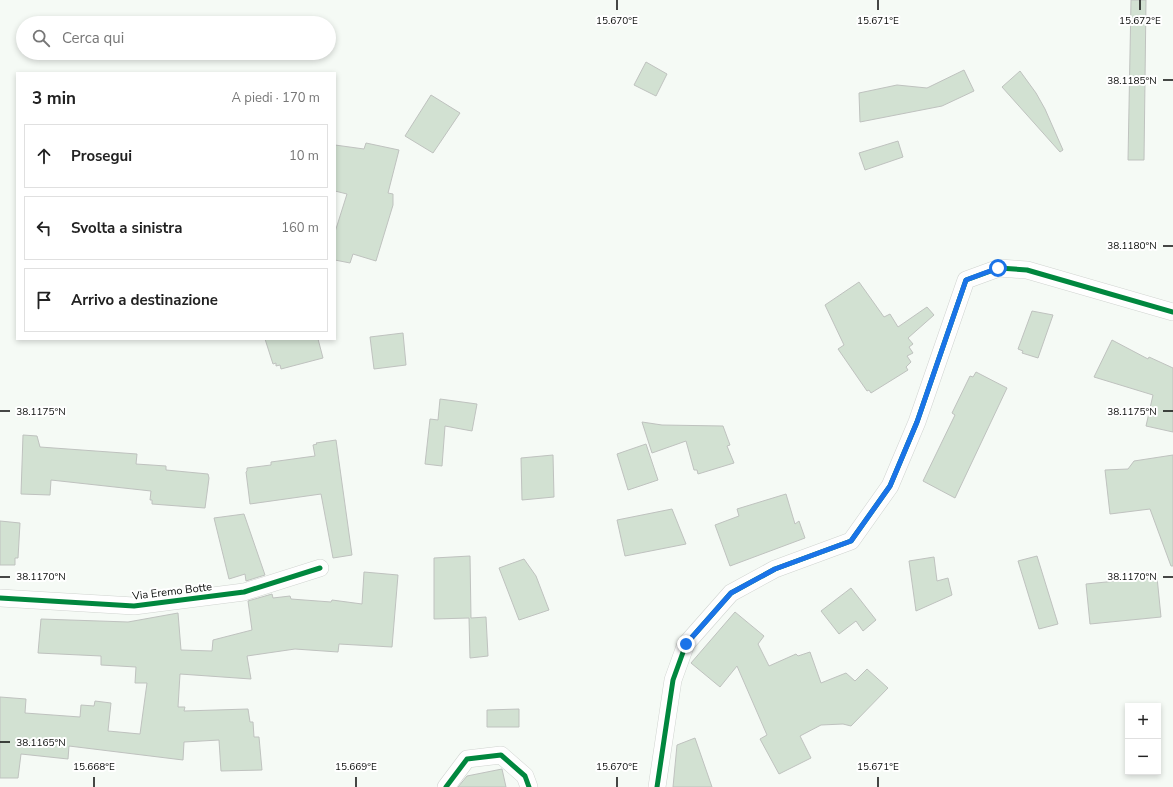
<!DOCTYPE html>
<html lang="it">
<meta charset="utf-8">
<style>
:root{--surface:#fff;--page:#f2f2f2;--text:#222;--muted:#767676;--line:#e0e0e0}
body{margin:0;font-family:"Nunito Sans",sans-serif;background:var(--page);color:var(--text)}
.controls{position:absolute;right:12px;bottom:12px;display:grid;overflow:hidden;border-radius:0px;box-shadow:0 2px 6px #0003}
.controls button{width:36px;height:36px;display:grid;place-items:center;padding:0;border:0;border-bottom:1px solid var(--line);background:var(--surface);color:var(--text);font:20px sans-serif}
.stop{position:absolute;width:12px;height:12px;margin:-9px;border:3px solid #1a73e8;border-radius:50%;background:#fff}
.stop.end{background:#1a73e8;border-color:#fff;box-shadow:0 1px 4px #0008}
.list{margin:0;padding:0;list-style:none}
h2{display:flex;justify-content:space-between;align-items:center;height:52px;margin:0;padding:0 16px;font-size:17px}
h2 small{font-size:13px;font-weight:400;color:var(--muted)}
.list li{display:grid;grid-template-columns:26px 1fr auto;gap:12px;align-items:center;box-sizing:border-box;height:64px;margin:0 8px 8px;padding:0 8px;border:1px solid var(--line);border-radius:0px}
.list b{display:block;font-size:15px;white-space:nowrap}
.list em{font-size:13px;font-style:normal;color:var(--muted)}
.icon{flex:none;width:22px;height:22px;fill:none;stroke:currentColor;stroke-width:2;stroke-linecap:round;stroke-linejoin:round}
.map{position:relative;flex:none;width:1173px;height:787px;overflow:hidden}
.search{position:absolute;background:var(--surface);box-shadow:0 2px 6px #0003;left:16px;top:16px;width:320px;height:44px;display:flex;align-items:center;gap:10px;box-sizing:border-box;padding:0 14px;border-radius:22px;color:var(--muted);font-size:15px}
.panel{position:absolute;background:var(--surface);box-shadow:0 2px 6px #0003;left:16px;top:72px;width:320px;height:268px;border-radius:0px}
.map>svg:first-child{display:block}
.building{fill:#d2e1d2;stroke:#bfc2bf}
.lines{fill:none;stroke-linecap:round;stroke-linejoin:round}
.minor-casing{stroke:#d0d4d0;stroke-width:18}
.minor{stroke:#fefefe;stroke-width:17}
.cycleway-casing{stroke:#fff;stroke-width:8}
.cycleway{stroke:#00873e;stroke-width:5}
.route{stroke:#1a73e8;stroke-width:5}
.ticks{fill:none;stroke:#0b0d0b;stroke-width:1.5}
.labels{text-anchor:middle;stroke-width:4;stroke-linejoin:round;paint-order:stroke}
.street-label{font-size:11px;fill:#0b0d0b;stroke:#fff}
.ticks-label{font-size:10px;text-anchor:middle;fill:#0b0d0b;stroke:#fff;stroke-width:4;stroke-linejoin:round;paint-order:stroke}
</style>
<div class="map">
<svg width="1173" height="787" viewBox="0 0 1173 787">
<rect width="100%" height="100%" fill="#f5faf5"/>
<g class="building">
<path d="M 1131,0 L 1146,0 L 1144,160 L 1128,160 Z"/>
<path d="M 646,62 L 667,74 L 656,96 L 634,85 Z"/>
<path d="M 964,70 L 974,91 L 942,106 L 860,122 L 859,93 L 897,85 L 927,88 Z"/>
<path d="M 1020,71 L 1036,93 L 1045,109 L 1063,150 L 1060,152 L 1002,87 Z"/>
<path d="M 431,95 L 460,113 L 433,153 L 405,136 Z"/>
<path d="M 898,141 L 903,157 L 865,170 L 859,153 Z"/>
<path d="M 366,143 L 399,150 L 388,193 L 393,194 L 393,205 L 376,261 L 353,254 L 350,263 L 335,260 L 335,232 L 347,194 L 335,191 L 335,145 L 364,149 Z"/>
<path d="M 859,282 L 884,317 L 890,314 L 898,327 L 927,307 L 934,315 L 908,338 L 913,344 L 909,347 L 913,353 L 907,356 L 911,362 L 906,367 L 908,370 L 871,393 L 869,390 L 867,391 L 838,349 L 844,345 L 825,305 Z"/>
<path d="M 1032,311 L 1053,315 L 1038,358 L 1022,353 L 1023,351 L 1018,349 Z"/>
<path d="M 403,333 L 406,365 L 374,369 L 370,337 Z"/>
<path d="M 265,339 L 318,339 L 323,358 L 281,369 L 280,365 L 276,366 L 276,363 L 273,364 Z"/>
<path d="M 1112,340 L 1148,359 L 1149,357 L 1173,368 L 1173,432 L 1146,426 L 1153,395 L 1094,377 Z"/>
<path d="M 976,372 L 1007,388 L 955,498 L 923,481 L 955,415 L 952,413 L 970,376 L 973,377 Z"/>
<path d="M 440,399 L 477,404 L 472,431 L 445,426 L 442,466 L 425,464 L 430,419 L 438,420 Z"/>
<path d="M 642,422 L 662,425 L 723,426 L 730,445 L 727,446 L 734,463 L 698,474 L 697,470 L 694,470 L 686,441 L 652,453 Z"/>
<path d="M 23,435 L 37,436 L 40,447 L 137,454 L 136,464 L 166,466 L 166,470 L 208,474 L 209,478 L 205,508 L 152,504 L 152,500 L 150,500 L 151,491 L 51,480 L 50,495 L 21,494 Z"/>
<path d="M 336,440 L 352,555 L 333,558 L 321,494 L 250,504 L 246,472 L 247,471 L 247,468 L 271,465 L 271,462 L 315,456 L 313,445 L 317,444 L 316,443 Z"/>
<path d="M 646,444 L 658,480 L 628,490 L 617,454 Z"/>
<path d="M 553,455 L 554,497 L 522,500 L 521,458 Z"/>
<path d="M 1173,455 L 1173,566 L 1171,566 L 1150,509 L 1110,514 L 1105,470 L 1128,469 L 1134,461 Z"/>
<path d="M 786,494 L 795,524 L 799,521 L 805,538 L 730,566 L 715,525 L 739,516 L 737,509 Z"/>
<path d="M 672,509 L 686,544 L 625,556 L 617,520 Z"/>
<path d="M 244,514 L 265,575 L 246,581 L 245,574 L 229,579 L 214,518 Z"/>
<path d="M 0,521 L 20,523 L 18,558 L 15,558 L 15,565 L 0,565 Z"/>
<path d="M 470,556 L 471,618 L 486,617 L 488,656 L 470,658 L 469,618 L 434,619 L 434,558 Z"/>
<path d="M 1037,556 L 1058,624 L 1039,629 L 1018,561 Z"/>
<path d="M 934,557 L 937,581 L 948,578 L 952,595 L 916,611 L 909,561 Z"/>
<path d="M 524,559 L 536,576 L 549,610 L 519,620 L 499,568 Z"/>
<path d="M 364,572 L 398,575 L 392,647 L 339,644 L 338,652 L 295,649 L 247,656 L 251,679 L 180,674 L 178,707 L 185,707 L 184,711 L 248,709 L 250,722 L 253,722 L 254,737 L 259,737 L 262,770 L 221,771 L 219,740 L 184,742 L 183,760 L 69,746 L 68,759 L 21,754 L 18,778 L 0,778 L 0,697 L 26,699 L 25,713 L 80,717 L 81,705 L 94,706 L 95,701 L 111,703 L 108,731 L 140,734 L 147,683 L 135,683 L 136,667 L 101,665 L 101,656 L 38,653 L 41,619 L 128,622 L 178,613 L 181,650 L 212,651 L 213,640 L 252,630 L 248,601 L 272,594 L 273,598 L 290,596 L 291,599 L 331,602 L 332,600 L 362,604 Z"/>
<path d="M 1157,577 L 1161,617 L 1090,624 L 1086,584 Z"/>
<path d="M 851,588 L 876,620 L 863,631 L 856,621 L 839,634 L 821,611 Z"/>
<path d="M 735,612 L 764,636 L 758,644 L 769,666 L 796,654 L 798,656 L 810,652 L 821,683 L 846,673 L 855,681 L 867,669 L 888,688 L 851,726 L 843,724 L 821,725 L 800,736 L 811,758 L 779,774 L 760,739 L 767,735 L 737,666 L 720,687 L 691,663 Z"/>
<path d="M 519,709 L 519,727 L 487,727 L 487,710 Z"/>
<path d="M 695,738 L 712,787 L 673,787 L 677,745 Z"/>
<path d="M 502,769 L 506,787 L 458,787 L 467,776 Z"/>
</g>
<g class="lines">
<g class="minor-casing">
<g id="minor">
<path d="M 0,598 L 134,606 L 244,592 L 320,568"/>
<path d="M 446,787 L 467,759 L 501,755 L 525,776 L 529,787"/>
<path d="M 657,787 L 673,680 L 686,644 L 731,593 L 775,569 L 851,541 L 890,486 L 917,422 L 966,280 L 999,268 L 1027,270 L 1173,312"/>
</g>
</g>
<use href="#minor" class="minor"/>
<g class="cycleway-casing">
<g id="cycleway">
<path d="M 0,598 L 134,606 L 244,592 L 320,568"/>
<path d="M 446,787 L 467,759 L 501,755 L 525,776 L 529,787"/>
<path d="M 657,787 L 673,680 L 686,644 L 731,593 L 775,569 L 851,541 L 890,486 L 917,422 L 966,280 L 999,268 L 1027,270 L 1173,312"/>
</g>
</g>
<use href="#cycleway" class="cycleway"/>
</g>
<g class="lines">
<path class="route" d="M 686,644 L 731,593 L 775,569 L 851,541 L 890,486 L 917,422 L 966,280 L 998,268"/>
</g>
<path class="ticks" d="M 617,0 L 617,10M 878,0 L 878,10M 1140,0 L 1140,10M 1163,80 L 1173,80M 1163,246 L 1173,246M 0,411 L 10,411M 1163,411 L 1173,411M 0,577 L 10,577M 1163,577 L 1173,577M 0,742 L 10,742M 94,777 L 94,787M 356,777 L 356,787M 617,777 L 617,787M 878,777 L 878,787"/>
<g class="labels">
<g class="street-label">
<text transform="translate(172 591) rotate(-7)" y="4">Via Eremo Botte</text>
</g>
</g>
<g class="ticks-label">
<text x="617" y="24">15.670°E</text>
<text x="878" y="24">15.671°E</text>
<text x="1140" y="24">15.672°E</text>
<text x="1132" y="84">38.1185°N</text>
<text x="1132" y="249">38.1180°N</text>
<text x="41" y="415">38.1175°N</text>
<text x="1132" y="415">38.1175°N</text>
<text x="41" y="580">38.1170°N</text>
<text x="1132" y="580">38.1170°N</text>
<text x="41" y="746">38.1165°N</text>
<text x="94" y="770">15.668°E</text>
<text x="356" y="770">15.669°E</text>
<text x="617" y="770">15.670°E</text>
<text x="878" y="770">15.671°E</text>
</g>
</svg>
<div class="controls">
<button>+</button>
<button>−</button>
</div>
<div class="stop" style="left:998px;top:268px"></div>
<div class="stop end" style="left:686px;top:644px"></div>
<div class="search"><svg class="icon" aria-label="search" viewBox="0 0 24 24"><circle cx="10" cy="10" r="6"/><path d="M15 15l6 6"/></svg>Cerca qui</div>
<section class="panel">
<h2>3 min<small>A piedi · 170 m</small></h2>
<ul class="list">
<li><svg class="icon" aria-label="ahead" viewBox="0 0 24 24"><path d="M12 20V5M6 11l6-6 6 6"/></svg><div><b>Prosegui</b></div><em>10 m</em></li>
<li><svg class="icon" aria-label="left" viewBox="0 0 24 24"><path d="M17 20v-9H6M10 6l-5 5 5 5"/></svg><div><b>Svolta a sinistra</b></div><em>160 m</em></li>
<li><svg class="icon" aria-label="arrive" viewBox="0 0 24 24"><path d="M6 21V4h12l-3 4 3 4H6"/></svg><div><b>Arrivo a destinazione</b></div></li>
</ul>
</section>
</div>
